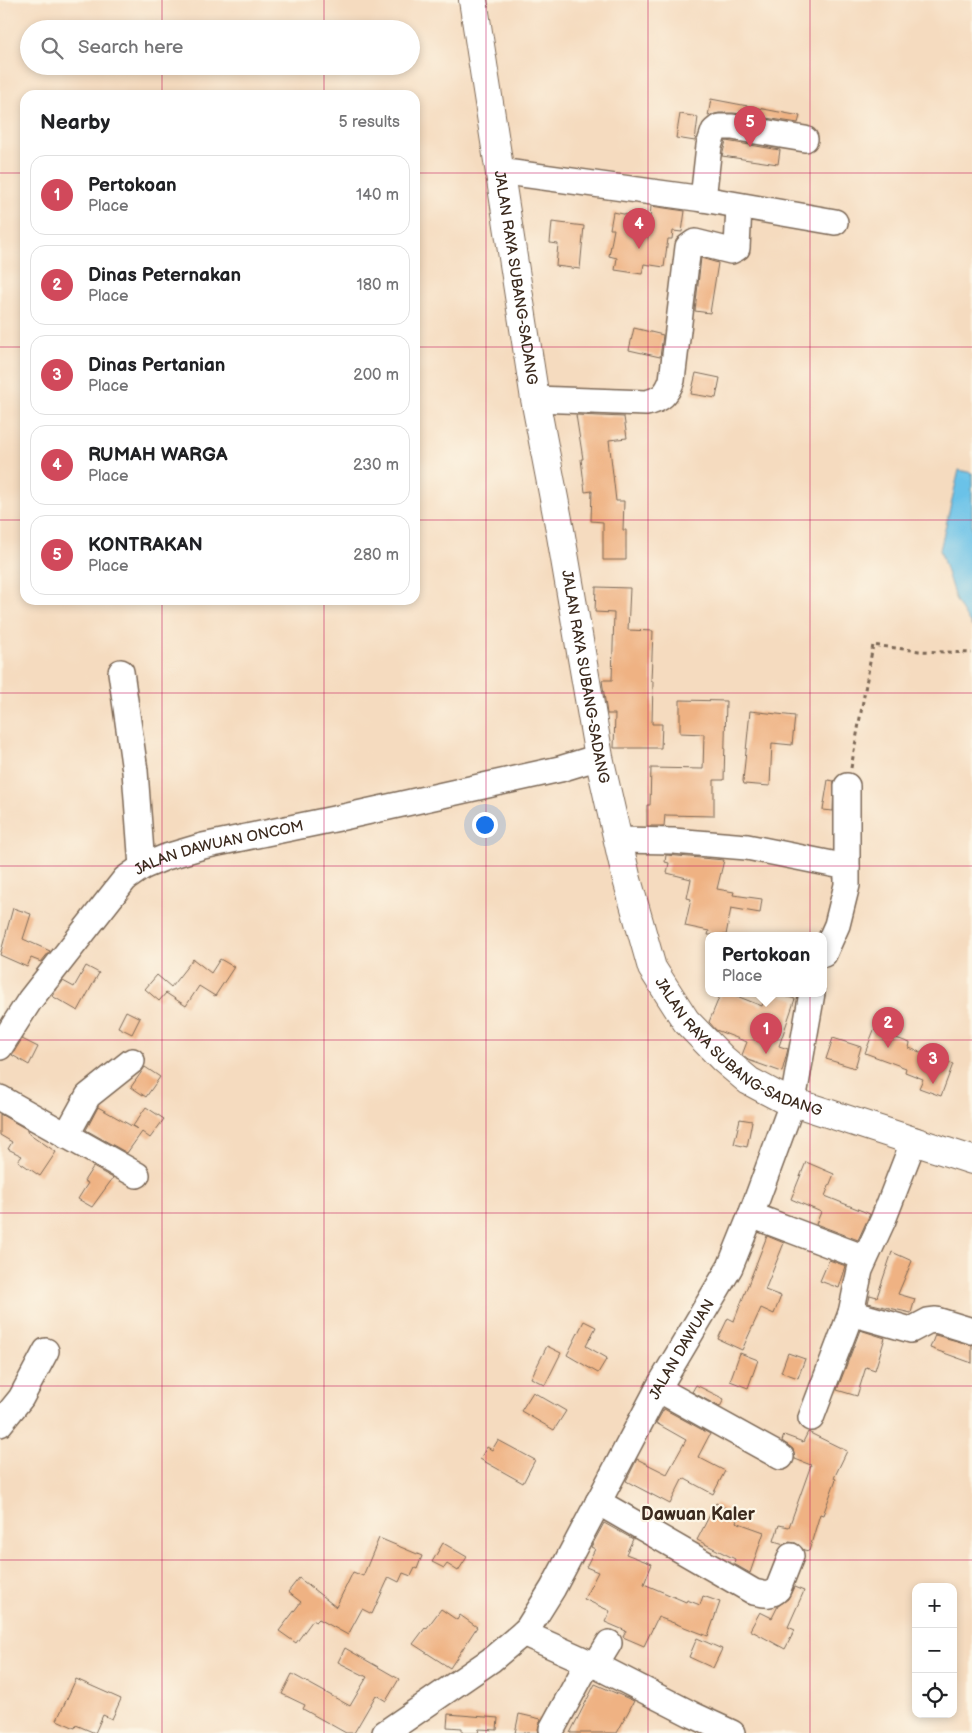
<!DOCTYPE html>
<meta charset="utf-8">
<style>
:root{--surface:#fff;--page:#f2f2f2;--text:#202124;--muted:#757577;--line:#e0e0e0;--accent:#d1495b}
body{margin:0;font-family:"Balsamiq Sans",sans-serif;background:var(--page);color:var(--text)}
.controls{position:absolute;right:15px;bottom:15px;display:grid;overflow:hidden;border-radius:10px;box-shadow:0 2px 8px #0003}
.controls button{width:45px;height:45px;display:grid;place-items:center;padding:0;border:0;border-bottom:1px solid var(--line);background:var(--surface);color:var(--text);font:25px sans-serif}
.you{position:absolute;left:484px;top:824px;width:18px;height:18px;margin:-12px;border:4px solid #fff;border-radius:50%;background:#1a73e8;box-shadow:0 0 0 8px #1a73e833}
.badge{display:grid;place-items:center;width:32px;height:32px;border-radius:50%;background:var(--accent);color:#fff;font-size:16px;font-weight:700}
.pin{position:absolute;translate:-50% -41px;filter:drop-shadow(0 1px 2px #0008)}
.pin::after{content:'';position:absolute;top:26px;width:18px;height:15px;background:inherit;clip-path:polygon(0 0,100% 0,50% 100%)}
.popup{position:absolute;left:705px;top:932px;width:122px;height:65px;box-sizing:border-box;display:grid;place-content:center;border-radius:10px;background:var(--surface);filter:drop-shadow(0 1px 4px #0005);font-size:16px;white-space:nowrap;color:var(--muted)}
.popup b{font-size:19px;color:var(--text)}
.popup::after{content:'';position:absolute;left:50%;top:100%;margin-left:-10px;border:10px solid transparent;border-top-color:var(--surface)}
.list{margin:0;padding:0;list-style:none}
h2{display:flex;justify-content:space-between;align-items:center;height:65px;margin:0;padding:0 20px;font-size:21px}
h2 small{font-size:16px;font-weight:400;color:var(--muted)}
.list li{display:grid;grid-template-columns:32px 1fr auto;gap:15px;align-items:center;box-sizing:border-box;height:80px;margin:0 10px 10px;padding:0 10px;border:1px solid var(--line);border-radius:15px}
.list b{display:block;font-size:19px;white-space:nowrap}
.list p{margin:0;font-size:16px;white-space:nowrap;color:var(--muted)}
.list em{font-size:16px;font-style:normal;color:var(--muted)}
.icon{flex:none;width:28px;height:28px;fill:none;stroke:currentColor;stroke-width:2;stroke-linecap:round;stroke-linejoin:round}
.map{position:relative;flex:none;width:972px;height:1733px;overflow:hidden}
.search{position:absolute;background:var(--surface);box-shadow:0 2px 8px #0003;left:20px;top:20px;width:400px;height:55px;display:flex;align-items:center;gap:12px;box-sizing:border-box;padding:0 18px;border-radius:28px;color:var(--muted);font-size:19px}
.panel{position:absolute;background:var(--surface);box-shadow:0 2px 8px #0003;left:20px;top:90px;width:400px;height:515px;border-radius:15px}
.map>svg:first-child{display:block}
.water{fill:#6bc2e8;stroke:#537683}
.building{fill:#efb283}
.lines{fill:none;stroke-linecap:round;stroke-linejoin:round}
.minor-casing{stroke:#7c6856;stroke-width:28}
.major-casing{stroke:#7c6856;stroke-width:30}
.path{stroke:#7c6856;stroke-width:3;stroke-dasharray:4 4;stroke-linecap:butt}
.minor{stroke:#fff;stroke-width:25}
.major{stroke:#fff;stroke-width:28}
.grid{fill:none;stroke:#c2185b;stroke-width:1;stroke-opacity:0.55}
.labels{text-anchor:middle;stroke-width:4.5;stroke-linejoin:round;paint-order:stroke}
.street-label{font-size:15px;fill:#3b2a1e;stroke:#fcf5e5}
.quarter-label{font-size:18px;font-weight:bold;fill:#3b2a1e;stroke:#fcf5e5}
</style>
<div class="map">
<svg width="972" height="1733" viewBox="0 0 972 1733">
<rect width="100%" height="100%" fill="#fcf5e5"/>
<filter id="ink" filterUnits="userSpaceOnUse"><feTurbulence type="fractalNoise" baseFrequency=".02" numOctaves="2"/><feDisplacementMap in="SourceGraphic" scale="10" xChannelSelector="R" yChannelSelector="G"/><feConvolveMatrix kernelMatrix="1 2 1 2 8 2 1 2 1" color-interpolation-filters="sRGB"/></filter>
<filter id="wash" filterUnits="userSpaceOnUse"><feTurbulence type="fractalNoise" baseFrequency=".0096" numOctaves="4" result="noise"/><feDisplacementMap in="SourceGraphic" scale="20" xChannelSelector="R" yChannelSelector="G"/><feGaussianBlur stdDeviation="1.12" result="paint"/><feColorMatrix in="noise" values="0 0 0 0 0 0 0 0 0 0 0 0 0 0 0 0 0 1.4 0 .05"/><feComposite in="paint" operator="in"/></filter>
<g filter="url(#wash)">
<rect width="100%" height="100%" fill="#f5dbbf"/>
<path class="water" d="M 959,470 L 972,473 L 972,627 L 956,601 L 940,550 Z"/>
<g id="blocks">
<g class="building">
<path d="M 711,99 L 800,116 L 798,123 L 734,113 L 719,113 L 708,116 Z"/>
<path d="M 680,114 L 698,117 L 695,141 L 676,138 Z"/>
<path d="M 726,141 L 780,150 L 778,164 L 722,156 Z"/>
<path d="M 651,206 L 685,211 L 682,232 L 673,231 L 672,239 L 668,239 L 664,267 L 644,264 L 642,274 L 615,270 L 617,258 L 609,256 L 614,229 L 610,229 L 613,212 L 650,219 Z"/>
<path d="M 552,222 L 584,226 L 580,269 L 556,266 L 558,244 L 550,243 Z"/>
<path d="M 701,258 L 718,263 L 710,313 L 695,311 Z"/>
<path d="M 634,328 L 663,335 L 660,357 L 629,350 Z"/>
<path d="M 696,373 L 720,378 L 716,398 L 691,394 Z"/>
<path d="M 576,415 L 624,417 L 627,438 L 609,440 L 616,501 L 624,501 L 623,530 L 626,530 L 626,560 L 603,560 L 603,522 L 591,521 L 592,491 L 585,492 L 581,459 L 583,459 Z"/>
<path d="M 596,587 L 630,588 L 628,630 L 653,631 L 651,681 L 653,681 L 652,724 L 662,724 L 661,748 L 614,748 L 615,714 L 607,714 L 602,680 L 612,680 L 614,613 L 595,612 Z"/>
<path d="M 680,700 L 726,701 L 724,780 L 714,780 L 714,816 L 665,815 L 664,826 L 647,826 L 647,805 L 650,805 L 651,768 L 703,769 L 704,734 L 680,733 Z"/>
<path d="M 750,711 L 795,716 L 792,745 L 772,743 L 770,786 L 744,784 L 743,781 Z"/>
<path d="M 828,780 L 834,781 L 833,811 L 823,810 Z"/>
<path d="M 666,855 L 724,860 L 717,889 L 734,892 L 733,895 L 762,899 L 760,913 L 731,908 L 726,935 L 708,935 L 709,931 L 685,926 L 691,899 L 687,898 L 691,879 L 667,873 L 669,863 L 665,862 Z"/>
<path d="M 13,908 L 31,914 L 23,939 L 50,951 L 41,962 L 31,958 L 27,967 L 0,955 Z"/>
<path d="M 193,959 L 211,973 L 220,959 L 234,967 L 215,996 L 199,986 L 186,1006 L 166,993 L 159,1001 L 145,989 L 157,975 L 171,987 Z"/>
<path d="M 86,966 L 99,973 L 78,1011 L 52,996 L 63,981 L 74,987 Z"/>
<path d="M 721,993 L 729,993 L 762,1006 L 767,993 L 774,993 L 795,999 L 779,1046 L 788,1049 L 782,1072 L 748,1060 L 742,1055 L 747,1042 L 716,1030 L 709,1022 Z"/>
<path d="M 126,1011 L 140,1018 L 132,1034 L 118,1027 Z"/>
<path d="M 874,1030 L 910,1043 L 909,1048 L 953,1064 L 941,1096 L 919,1088 L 923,1079 L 905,1072 L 906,1068 L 865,1053 Z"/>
<path d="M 833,1038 L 861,1047 L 855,1068 L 826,1059 Z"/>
<path d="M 22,1039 L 38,1047 L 29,1065 L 12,1055 Z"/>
<path d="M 145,1067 L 160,1077 L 146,1097 L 131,1087 Z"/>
<path d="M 98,1107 L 137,1129 L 133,1126 L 146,1107 L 164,1119 L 150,1138 L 142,1132 L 127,1153 L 86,1130 Z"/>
<path d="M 0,1114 L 28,1130 L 27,1132 L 56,1152 L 40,1176 L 18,1161 L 22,1156 L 8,1149 L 12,1142 L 0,1135 Z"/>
<path d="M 740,1119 L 752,1121 L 747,1147 L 734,1144 Z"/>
<path d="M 806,1162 L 834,1174 L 825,1196 L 870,1214 L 858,1240 L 816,1224 L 821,1212 L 791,1199 Z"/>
<path d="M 93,1167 L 113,1178 L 92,1207 L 78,1199 L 88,1183 L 84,1181 Z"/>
<path d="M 767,1236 L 784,1243 L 765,1290 L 781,1296 L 774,1314 L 761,1308 L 742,1350 L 718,1339 L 728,1318 L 734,1321 Z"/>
<path d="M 892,1252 L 912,1261 L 898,1294 L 915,1299 L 911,1313 L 868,1303 L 870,1295 L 877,1297 Z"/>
<path d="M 829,1260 L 846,1266 L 839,1288 L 820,1281 Z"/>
<path d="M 584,1321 L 596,1327 L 586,1346 L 607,1358 L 598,1373 L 567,1355 Z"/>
<path d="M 860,1330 L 885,1338 L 875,1370 L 866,1367 L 857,1396 L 837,1390 Z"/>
<path d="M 935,1335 L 972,1345 L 972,1363 L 930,1348 Z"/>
<path d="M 547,1346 L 561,1353 L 545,1385 L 531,1378 Z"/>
<path d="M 740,1353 L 758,1360 L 748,1388 L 730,1381 Z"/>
<path d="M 788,1353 L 805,1359 L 798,1378 L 781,1372 Z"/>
<path d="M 696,1385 L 724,1399 L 720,1407 L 692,1392 Z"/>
<path d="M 533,1392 L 566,1411 L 554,1430 L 521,1411 Z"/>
<path d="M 664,1409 L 710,1434 L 698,1457 L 725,1471 L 713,1494 L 685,1479 L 682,1480 L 670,1504 L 626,1481 L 637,1459 L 667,1474 L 686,1440 L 656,1423 Z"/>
<path d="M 808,1432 L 847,1451 L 834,1478 L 836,1479 L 823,1515 L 820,1514 L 809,1551 L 804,1550 L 796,1543 L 789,1542 L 784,1544 L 774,1541 L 779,1525 L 789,1527 L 811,1465 L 795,1459 L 793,1449 L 782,1441 L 784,1435 L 803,1442 Z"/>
<path d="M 498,1440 L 535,1460 L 523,1483 L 480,1459 L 487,1447 L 492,1450 Z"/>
<path d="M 716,1503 L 739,1515 L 736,1522 L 764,1532 L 750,1573 L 734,1564 L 735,1559 L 697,1540 Z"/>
<path d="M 604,1523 L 633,1539 L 626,1554 L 652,1564 L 644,1584 L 686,1602 L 687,1600 L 700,1605 L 703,1596 L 720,1602 L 708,1636 L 658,1617 L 644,1646 L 623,1637 L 626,1631 L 605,1622 L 610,1611 L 584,1599 L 598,1572 L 586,1567 L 595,1549 L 591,1547 Z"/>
<path d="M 379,1538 L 422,1556 L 417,1569 L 415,1568 L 411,1576 L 403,1573 L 399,1582 L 389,1577 L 372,1614 L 362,1609 L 348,1635 L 319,1619 L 316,1622 L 313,1620 L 296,1643 L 279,1631 L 301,1602 L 288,1592 L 299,1578 L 336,1607 L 353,1572 L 363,1576 Z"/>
<path d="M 443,1543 L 467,1557 L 458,1571 L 447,1564 L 444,1568 L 432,1562 Z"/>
<path d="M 794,1587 L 804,1591 L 788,1627 L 795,1630 L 785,1649 L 750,1630 L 760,1612 L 772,1618 L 778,1606 L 788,1599 Z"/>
<path d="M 441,1609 L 457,1620 L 460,1615 L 477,1627 L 450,1668 L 413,1644 L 425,1628 L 426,1629 Z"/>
<path d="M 697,1638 L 722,1649 L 713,1668 L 689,1657 Z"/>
<path d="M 345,1648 L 399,1679 L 386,1701 L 376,1695 L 354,1733 L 346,1733 L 303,1709 L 305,1705 L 282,1694 L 292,1674 L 350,1706 L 367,1677 L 338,1662 Z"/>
<path d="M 76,1679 L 121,1699 L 112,1719 L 103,1715 L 95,1733 L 76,1725 L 75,1728 L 57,1720 Z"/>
<path d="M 595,1684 L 634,1701 L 617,1733 L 570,1733 Z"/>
<path d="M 448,1714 L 498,1718 L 497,1730 L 479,1729 L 478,1733 L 462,1733 L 462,1728 L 447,1727 Z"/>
<path d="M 519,1714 L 541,1719 L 538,1729 L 539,1733 L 515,1733 Z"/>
</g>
</g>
</g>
<g filter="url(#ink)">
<use href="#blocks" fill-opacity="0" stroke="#7c6856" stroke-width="1"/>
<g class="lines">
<g class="minor-casing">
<g id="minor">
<path d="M 499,171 L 703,199 L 835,222"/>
<path d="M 703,199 L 709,146 L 714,131 L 719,127 L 732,127 L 805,139"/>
<path d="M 535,399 L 646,403 C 661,400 667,394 672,380 L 688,247 L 695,242 L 731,251 L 737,248 L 739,206"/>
<path d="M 121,672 L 135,771 L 142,867"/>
<path d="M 619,840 L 673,841 L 747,847 L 847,867"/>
<path d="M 824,954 L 837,925 L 847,885 L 847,786"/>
<path id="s1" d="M 0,1047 L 30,1000 L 125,879 L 142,867 L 166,857 L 203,846 L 339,818 L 560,769 L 599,757"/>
<path d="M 0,1098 L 137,1175"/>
<path d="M 66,1136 L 88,1096 L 132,1061"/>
<path d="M 751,1215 L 865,1258"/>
<path d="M 851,1313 L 911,1330 L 928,1321 L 936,1320 L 972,1331"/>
<path d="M 658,1389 L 781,1457"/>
<path d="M 811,1418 L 851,1313 L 860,1270 L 883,1220 L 914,1140"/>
<path d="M 0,1424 L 21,1398 L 46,1351"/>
<path d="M 598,1502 L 754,1592 C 763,1594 771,1597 778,1589 L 791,1556"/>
<path d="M 523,1633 L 599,1667 L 691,1714 L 732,1733"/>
<path d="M 595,1666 L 609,1643"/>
<path d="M 552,1729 L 588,1663"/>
<path id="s2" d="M 385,1733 L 491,1660 L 523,1633 L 528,1628 L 553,1588 L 660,1385 L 730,1267 L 751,1215 L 793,1101 L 812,993"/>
</g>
</g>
<g class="major-casing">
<g id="major">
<path id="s3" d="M 473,0 L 535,399 L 560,530 L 599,757 L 626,876 L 652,968 L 686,1021 L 723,1059 L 749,1081 L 781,1098 L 972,1160"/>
</g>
</g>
<path class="path" d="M 851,768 L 873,645 L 919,651 L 972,653"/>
<use href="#minor" class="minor"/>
<use href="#major" class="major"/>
</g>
</g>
<path class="grid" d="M 162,0 L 162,29M 324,0 L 324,29M 486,0 L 486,1733M 648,0 L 648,1733M 810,0 L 810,1733M 162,66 L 162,95M 324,66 L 324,95M 0,173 L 25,173M 415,173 L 972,173M 0,347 L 25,347M 415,347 L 972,347M 0,520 L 25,520M 415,520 L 972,520M 162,600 L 162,1733M 324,600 L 324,1733M 0,693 L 972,693M 0,866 L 972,866M 0,1040 L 972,1040M 0,1213 L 972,1213M 0,1386 L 972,1386M 0,1560 L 972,1560"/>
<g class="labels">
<g class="street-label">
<text dy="5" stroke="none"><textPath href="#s3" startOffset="281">JALAN RAYA SUBANG-SADANG</textPath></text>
<text dy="5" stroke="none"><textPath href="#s3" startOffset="686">JALAN RAYA SUBANG-SADANG</textPath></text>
<text dy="5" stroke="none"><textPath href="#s1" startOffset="310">JALAN DAWUAN ONCOM</textPath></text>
<text dy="5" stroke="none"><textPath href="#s3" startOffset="1106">JALAN RAYA SUBANG-SADANG</textPath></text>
<text dy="5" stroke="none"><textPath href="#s2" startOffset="496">JALAN DAWUAN</textPath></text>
</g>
<g class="quarter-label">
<text x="698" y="1520">Dawuan Kaler</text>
</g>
</g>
</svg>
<div class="controls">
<button>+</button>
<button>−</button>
<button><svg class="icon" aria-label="locate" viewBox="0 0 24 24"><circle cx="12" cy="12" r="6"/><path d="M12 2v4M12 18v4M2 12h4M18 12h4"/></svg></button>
</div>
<div class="you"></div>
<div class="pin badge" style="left:766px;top:1054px">1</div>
<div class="popup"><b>Pertokoan</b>Place</div>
<div class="pin badge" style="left:888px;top:1048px">2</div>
<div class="pin badge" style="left:933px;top:1084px">3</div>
<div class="pin badge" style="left:639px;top:249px">4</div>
<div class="pin badge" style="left:750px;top:147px">5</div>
<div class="search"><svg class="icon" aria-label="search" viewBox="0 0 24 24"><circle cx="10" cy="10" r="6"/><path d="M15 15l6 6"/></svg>Search here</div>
<section class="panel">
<h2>Nearby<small>5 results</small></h2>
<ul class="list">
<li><span class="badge">1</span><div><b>Pertokoan</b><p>Place</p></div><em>140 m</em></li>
<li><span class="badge">2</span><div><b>Dinas Peternakan</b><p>Place</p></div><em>180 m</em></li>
<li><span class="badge">3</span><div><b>Dinas Pertanian</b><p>Place</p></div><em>200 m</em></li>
<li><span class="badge">4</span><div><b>RUMAH WARGA</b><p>Place</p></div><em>230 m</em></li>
<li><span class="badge">5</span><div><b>KONTRAKAN</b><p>Place</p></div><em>280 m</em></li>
</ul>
</section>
</div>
